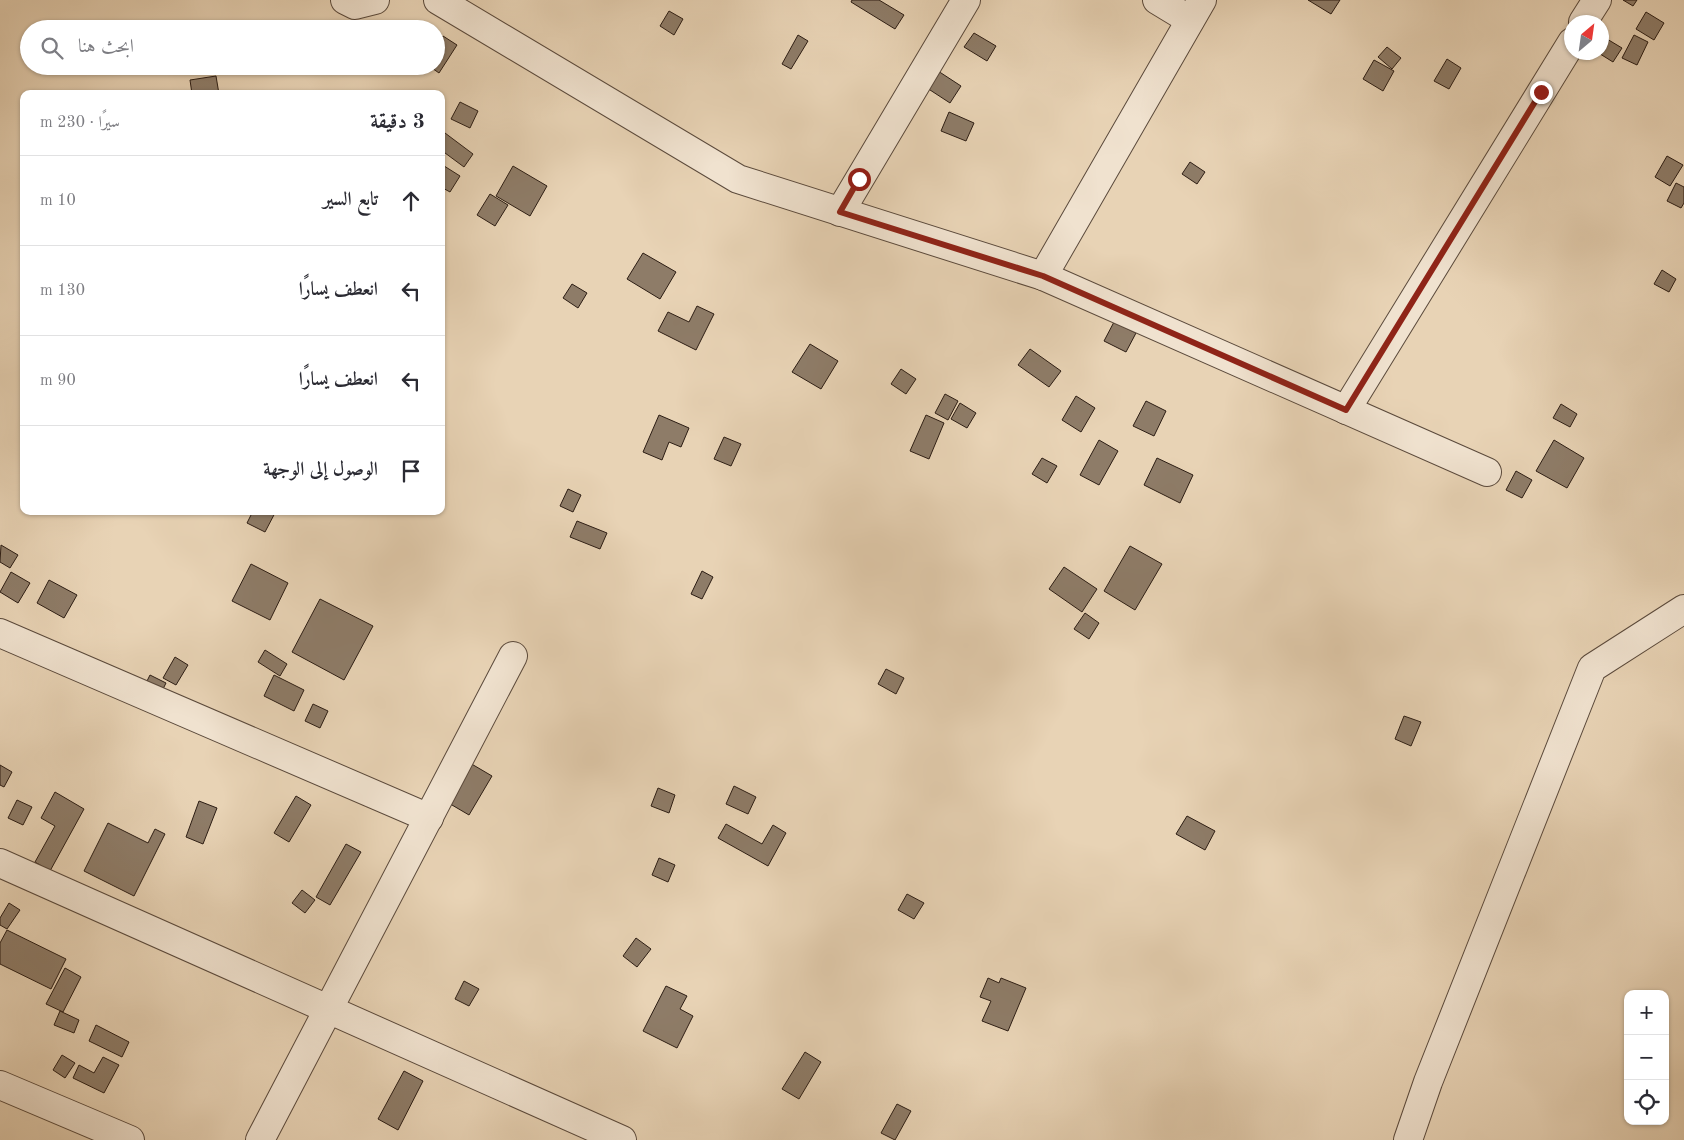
<!DOCTYPE html>
<html lang="ar">
<meta charset="utf-8">
<style>
:root{--surface:#fff;--page:#f2f2f3;--text:#2b2b33;--muted:#7c7c81;--line:#e1e1e2}
body{margin:0;font-family:"Old Standard TT",Amiri,serif;background:var(--page);color:var(--text);direction:rtl}
.controls{position:absolute;right:15px;bottom:15px;display:grid;overflow:hidden;border-radius:10px;box-shadow:0 1px 4px #0004}
.controls button{width:45px;height:45px;display:grid;place-items:center;padding:0;border:0;border-bottom:1px solid var(--line);background:var(--surface);color:var(--text);font:25px sans-serif}
.compass{position:absolute;left:1564px;top:15px;width:45px;height:45px;border-radius:50%;background:var(--surface);box-shadow:0 1px 4px #0004;rotate:29deg}
.stop{position:absolute;width:15px;height:15px;margin:-11px;border:4px solid #8f2418;border-radius:50%;background:#fff}
.stop.end{background:#8f2418;border-color:#fff;box-shadow:0 1px 5px #0008}
.list{margin:0;padding:0;list-style:none}
h2{display:flex;justify-content:space-between;align-items:center;height:65px;margin:0;padding:0 20px;font-size:21px}
h2 small{font-size:16px;font-weight:400;color:var(--muted)}
.list li{display:grid;grid-template-columns:32px 1fr auto;gap:15px;align-items:center;box-sizing:border-box;height:90px;padding:0 20px;border-top:1px solid var(--line)}
.list b{display:block;font-size:19px;white-space:nowrap}
.list em{font-size:16px;font-style:normal;color:var(--muted)}
.icon{flex:none;width:28px;height:28px;fill:none;stroke:currentColor;stroke-width:2;stroke-linecap:round;stroke-linejoin:round}
.map{position:relative;flex:none;width:1684px;height:1140px;overflow:hidden;direction:ltr}
.search{position:absolute;background:var(--surface);box-shadow:0 1px 4px #0004;left:20px;top:20px;width:425px;height:55px;display:flex;align-items:center;gap:12px;box-sizing:border-box;padding:0 18px;border-radius:28px;color:var(--muted);font-size:19px}
.panel{position:absolute;background:var(--surface);box-shadow:0 1px 4px #0004;left:20px;top:90px;width:425px;height:425px;border-radius:10px;direction:rtl}
.map>svg:first-child{display:block}
.building{fill:#8e7c68;stroke:#2c1d14}
.lines{fill:none;stroke-linecap:round;stroke-linejoin:round}
.minor-casing{stroke:#5b4a3c;stroke-width:30}
.minor{stroke:#f0e2cf;stroke-width:28}
.route{stroke:#8f2418;stroke-width:6}
</style>
<div class="map">
<svg width="1684" height="1140" viewBox="0 0 1684 1140">
<rect width="100%" height="100%" fill="#e8d3b5"/>
<filter id="stains"><feTurbulence type="fractalNoise" baseFrequency=".004" numOctaves="4"/><feColorMatrix values="0 0 0 0 .2 0 0 0 0 .09 0 0 0 0 .02 0 0 0 .5 -.17"/></filter>
<radialGradient id="worn" r=".72"><stop offset=".6" stop-color="#630" stop-opacity="0"/><stop offset="1" stop-color="#630" stop-opacity=".3"/></radialGradient>
<g class="building">
<path d="M 852,0 L 879,0 L 904,15 L 895,29 L 851,2 Z"/>
<path d="M 1308,0 L 1340,0 L 1331,14 Z"/>
<path d="M 1623,0 L 1637,0 L 1633,6 Z"/>
<path d="M 669,11 L 683,19 L 674,35 L 660,26 Z"/>
<path d="M 1646,12 L 1664,23 L 1654,40 L 1636,29 Z"/>
<path d="M 974,33 L 996,46 L 987,61 L 964,47 Z"/>
<path d="M 798,35 L 808,41 L 791,69 L 782,64 Z"/>
<path d="M 1634,35 L 1648,42 L 1637,65 L 1622,58 Z"/>
<path d="M 443,36 L 457,45 L 439,73 L 429,66 L 436,66 L 436,46 Z"/>
<path d="M 1602,36 L 1622,48 L 1613,62 L 1597,52 L 1602,52 Z"/>
<path d="M 1387,47 L 1401,58 L 1392,69 L 1378,57 Z"/>
<path d="M 1447,59 L 1461,68 L 1449,89 L 1434,81 Z"/>
<path d="M 1374,60 L 1394,71 L 1383,91 L 1363,79 Z"/>
<path d="M 938,71 L 961,86 L 950,103 L 927,88 Z"/>
<path d="M 216,76 L 219,94 L 192,94 L 190,80 Z"/>
<path d="M 460,102 L 478,111 L 470,128 L 451,119 Z"/>
<path d="M 949,112 L 974,123 L 966,141 L 941,131 Z"/>
<path d="M 441,130 L 473,154 L 464,167 L 441,150 Z"/>
<path d="M 1667,156 L 1683,165 L 1670,186 L 1655,177 Z"/>
<path d="M 1190,162 L 1205,172 L 1197,184 L 1182,174 Z"/>
<path d="M 441,164 L 460,176 L 450,192 L 441,187 Z"/>
<path d="M 513,166 L 547,186 L 530,216 L 496,196 Z"/>
<path d="M 1676,183 L 1684,187 L 1684,203 L 1681,208 L 1667,201 Z"/>
<path d="M 490,194 L 508,205 L 495,226 L 477,215 Z"/>
<path d="M 643,253 L 676,272 L 660,299 L 627,279 Z"/>
<path d="M 1662,270 L 1676,279 L 1669,292 L 1654,284 Z"/>
<path d="M 572,284 L 587,293 L 578,308 L 563,298 Z"/>
<path d="M 697,306 L 714,314 L 696,350 L 658,331 L 668,312 L 689,322 Z"/>
<path d="M 1114,322 L 1136,333 L 1126,352 L 1104,341 Z"/>
<path d="M 810,344 L 838,361 L 821,389 L 792,372 Z"/>
<path d="M 1030,349 L 1061,371 L 1049,387 L 1018,365 Z"/>
<path d="M 901,369 L 916,379 L 906,394 L 891,384 Z"/>
<path d="M 945,394 L 958,401 L 948,420 L 935,413 Z"/>
<path d="M 1076,396 L 1095,408 L 1081,432 L 1062,420 Z"/>
<path d="M 1146,401 L 1166,411 L 1154,436 L 1133,426 Z"/>
<path d="M 960,403 L 976,413 L 967,428 L 951,419 Z"/>
<path d="M 1561,404 L 1577,414 L 1570,427 L 1553,418 Z"/>
<path d="M 659,415 L 689,428 L 681,447 L 669,442 L 662,460 L 643,452 Z"/>
<path d="M 926,415 L 944,423 L 929,459 L 910,451 Z"/>
<path d="M 724,437 L 741,444 L 731,466 L 714,459 Z"/>
<path d="M 1099,440 L 1118,451 L 1099,485 L 1080,475 Z"/>
<path d="M 1554,440 L 1584,458 L 1567,488 L 1536,471 Z"/>
<path d="M 1042,458 L 1057,466 L 1047,483 L 1032,474 Z"/>
<path d="M 1157,458 L 1193,475 L 1180,503 L 1144,485 Z"/>
<path d="M 1516,471 L 1532,480 L 1522,498 L 1506,490 Z"/>
<path d="M 568,489 L 581,495 L 573,512 L 560,506 Z"/>
<path d="M 253,511 L 276,511 L 265,532 L 247,523 Z"/>
<path d="M 577,521 L 607,533 L 600,549 L 570,537 Z"/>
<path d="M 1,545 L 18,555 L 10,568 L 0,562 Z"/>
<path d="M 1130,546 L 1162,564 L 1135,610 L 1104,591 Z"/>
<path d="M 251,564 L 288,583 L 270,620 L 232,601 Z"/>
<path d="M 1064,567 L 1097,589 L 1082,612 L 1049,589 Z"/>
<path d="M 702,571 L 713,577 L 702,599 L 691,594 Z"/>
<path d="M 11,572 L 30,583 L 18,603 L 0,592 Z"/>
<path d="M 49,580 L 77,595 L 64,618 L 37,603 Z"/>
<path d="M 320,599 L 373,626 L 344,680 L 292,652 Z"/>
<path d="M 1085,613 L 1099,623 L 1089,639 L 1074,629 Z"/>
<path d="M 265,650 L 287,664 L 280,676 L 258,662 Z"/>
<path d="M 175,657 L 188,665 L 176,685 L 163,678 Z"/>
<path d="M 886,669 L 904,678 L 896,694 L 878,684 Z"/>
<path d="M 150,675 L 166,683 L 158,699 L 142,691 Z"/>
<path d="M 274,675 L 304,690 L 294,711 L 264,696 Z"/>
<path d="M 313,704 L 328,711 L 320,728 L 305,721 Z"/>
<path d="M 1404,716 L 1421,722 L 1411,746 L 1395,739 Z"/>
<path d="M 458,756 L 492,776 L 469,815 L 435,795 Z"/>
<path d="M 0,765 L 12,772 L 4,787 L 0,785 Z"/>
<path d="M 734,786 L 756,797 L 748,814 L 726,804 Z"/>
<path d="M 658,788 L 675,795 L 669,813 L 651,806 Z"/>
<path d="M 55,792 L 84,809 L 50,871 L 35,862 L 55,826 L 41,818 Z"/>
<path d="M 296,796 L 311,805 L 289,842 L 274,833 Z"/>
<path d="M 17,800 L 32,807 L 23,825 L 8,818 Z"/>
<path d="M 199,801 L 217,808 L 203,844 L 186,837 Z"/>
<path d="M 1187,816 L 1215,831 L 1205,850 L 1176,834 Z"/>
<path d="M 108,823 L 148,843 L 155,829 L 165,834 L 134,896 L 84,871 Z"/>
<path d="M 726,824 L 762,844 L 773,825 L 786,833 L 768,866 L 718,838 Z"/>
<path d="M 346,844 L 361,852 L 330,905 L 316,897 Z"/>
<path d="M 659,858 L 675,865 L 668,882 L 652,875 Z"/>
<path d="M 302,890 L 315,900 L 305,913 L 292,903 Z"/>
<path d="M 907,894 L 924,903 L 914,919 L 898,910 Z"/>
<path d="M 9,903 L 20,910 L 7,929 L 0,925 L 0,918 Z"/>
<path d="M 7,930 L 66,959 L 51,989 L 0,964 L 0,943 Z"/>
<path d="M 636,938 L 651,949 L 637,967 L 623,956 Z"/>
<path d="M 65,968 L 81,977 L 63,1012 L 46,1004 Z"/>
<path d="M 988,978 L 999,983 L 1001,978 L 1026,988 L 1008,1031 L 982,1021 L 991,1001 L 980,997 Z"/>
<path d="M 464,981 L 479,989 L 469,1006 L 455,999 Z"/>
<path d="M 666,986 L 687,996 L 680,1009 L 693,1016 L 677,1048 L 643,1031 Z"/>
<path d="M 60,1011 L 79,1020 L 74,1033 L 54,1025 Z"/>
<path d="M 96,1025 L 129,1042 L 122,1057 L 89,1041 Z"/>
<path d="M 805,1052 L 821,1062 L 799,1099 L 782,1089 Z"/>
<path d="M 62,1055 L 75,1063 L 65,1078 L 53,1070 Z"/>
<path d="M 103,1057 L 119,1065 L 104,1093 L 73,1078 L 79,1065 L 94,1073 Z"/>
<path d="M 404,1071 L 423,1081 L 398,1130 L 378,1119 Z"/>
<path d="M 897,1104 L 911,1111 L 895,1140 L 881,1133 Z"/>
</g>
<g class="lines">
<g class="minor-casing">
<g id="minor">
<path d="M 345,0 L 355,5 L 375,0"/>
<path d="M 438,0 L 738,179 L 1043,276 L 1487,472"/>
<path d="M 1157,0 L 1190,20"/>
<path d="M 1583,22 L 1597,0"/>
<path d="M 840,212 L 966,0"/>
<path d="M 1043,276 L 1202,0"/>
<path d="M 1346,410 L 1572,42"/>
<path d="M 0,633 L 429,818"/>
<path d="M 0,863 L 622,1140"/>
<path d="M 0,1085 L 130,1140"/>
<path d="M 260,1140 L 513,656"/>
<path d="M 1408,1140 L 1428,1082 L 1592,668 L 1684,609"/>
</g>
</g>
<use href="#minor" class="minor"/>
</g>
<g class="lines">
<path class="route" d="M 859,179 L 840,212 L 1043,276 L 1346,410 L 1541,92"/>
</g>
<rect width="100%" height="100%" filter="url(#stains)"/>
<rect width="100%" height="100%" fill="url(#worn)"/>
</svg>
<div class="controls">
<button>+</button>
<button>−</button>
<button><svg class="icon" aria-label="locate" viewBox="0 0 24 24"><circle cx="12" cy="12" r="6"/><path d="M12 2v4M12 18v4M2 12h4M18 12h4"/></svg></button>
</div>
<svg class="compass" viewBox="-18 -18 36 36"><path d="M0-13l5 13h-10z" fill="#e53935"/><path d="M0 13l5-13h-10z" fill="#7c7c81"/></svg>
<div class="stop" style="left:859px;top:179px"></div>
<div class="stop end" style="left:1541px;top:92px"></div>
<div class="search"><svg class="icon" aria-label="search" viewBox="0 0 24 24"><circle cx="10" cy="10" r="6"/><path d="M15 15l6 6"/></svg>ابحث هنا</div>
<section class="panel">
<h2>3 دقيقة<small>سيرًا · 230 m</small></h2>
<ul class="list">
<li><svg class="icon" aria-label="ahead" viewBox="0 0 24 24"><path d="M12 20V5M6 11l6-6 6 6"/></svg><div><b>تابع السير</b></div><em>10 m</em></li>
<li><svg class="icon" aria-label="left" viewBox="0 0 24 24"><path d="M17 20v-9H6M10 6l-5 5 5 5"/></svg><div><b>انعطف يسارًا</b></div><em>130 m</em></li>
<li><svg class="icon" aria-label="left" viewBox="0 0 24 24"><path d="M17 20v-9H6M10 6l-5 5 5 5"/></svg><div><b>انعطف يسارًا</b></div><em>90 m</em></li>
<li><svg class="icon" aria-label="arrive" viewBox="0 0 24 24"><path d="M6 21V4h12l-3 4 3 4H6"/></svg><div><b>الوصول إلى الوجهة</b></div></li>
</ul>
</section>
</div>
